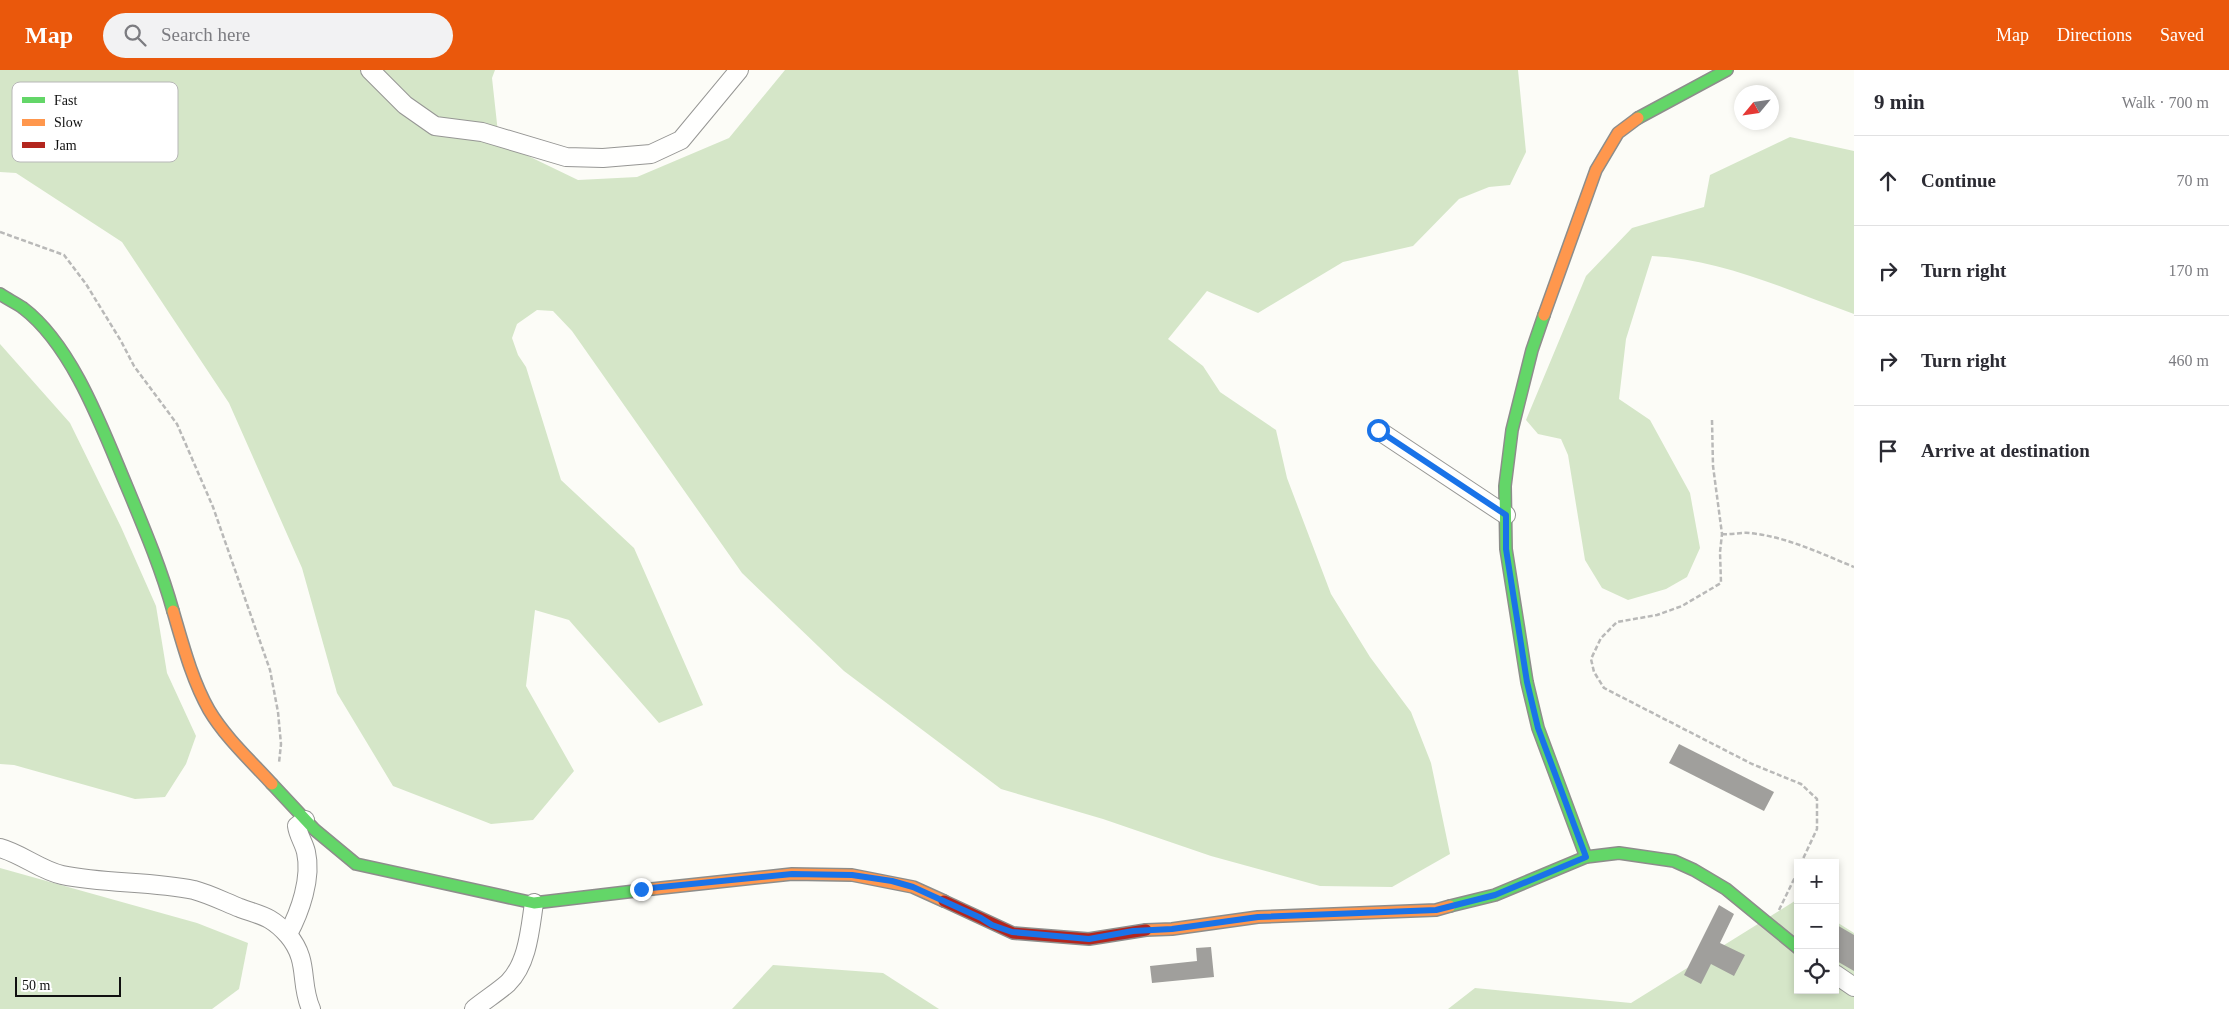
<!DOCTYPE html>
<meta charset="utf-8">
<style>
:root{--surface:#fff;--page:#f2f2f3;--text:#2b2b33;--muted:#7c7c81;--line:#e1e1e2;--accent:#ea580c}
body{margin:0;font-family:"Times New Roman",serif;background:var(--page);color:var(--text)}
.controls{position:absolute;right:15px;bottom:15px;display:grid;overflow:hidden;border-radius:0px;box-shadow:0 2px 8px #0003}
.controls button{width:45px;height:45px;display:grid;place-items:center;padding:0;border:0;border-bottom:1px solid var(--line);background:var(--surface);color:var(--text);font:25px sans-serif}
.compass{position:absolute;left:1734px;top:15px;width:45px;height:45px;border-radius:50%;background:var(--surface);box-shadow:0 2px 8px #0003;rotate:241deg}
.scale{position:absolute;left:15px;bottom:12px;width:106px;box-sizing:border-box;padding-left:5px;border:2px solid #101010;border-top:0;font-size:14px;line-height:18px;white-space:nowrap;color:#101010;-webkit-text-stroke:4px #fff;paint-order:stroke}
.stop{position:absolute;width:15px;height:15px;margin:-11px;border:4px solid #1a73e8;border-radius:50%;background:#fff}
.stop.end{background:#1a73e8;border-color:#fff;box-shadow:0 1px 5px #0008}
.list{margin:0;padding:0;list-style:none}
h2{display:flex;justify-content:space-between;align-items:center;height:65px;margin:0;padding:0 20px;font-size:21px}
h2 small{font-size:16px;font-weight:400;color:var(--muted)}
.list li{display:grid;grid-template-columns:32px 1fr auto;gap:15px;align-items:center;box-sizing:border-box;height:90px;padding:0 20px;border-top:1px solid var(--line)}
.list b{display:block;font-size:19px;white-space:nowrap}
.list em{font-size:16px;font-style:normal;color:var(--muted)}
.icon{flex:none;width:28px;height:28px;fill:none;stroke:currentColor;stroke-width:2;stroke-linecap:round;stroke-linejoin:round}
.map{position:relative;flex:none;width:1854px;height:939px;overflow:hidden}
header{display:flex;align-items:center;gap:30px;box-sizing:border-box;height:70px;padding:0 25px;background:var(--accent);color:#fff}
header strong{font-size:24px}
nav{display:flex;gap:28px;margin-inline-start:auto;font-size:18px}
.search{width:350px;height:45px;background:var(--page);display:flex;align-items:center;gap:12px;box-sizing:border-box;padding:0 18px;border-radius:28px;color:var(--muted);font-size:19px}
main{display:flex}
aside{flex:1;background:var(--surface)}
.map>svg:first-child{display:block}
.forest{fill:#d5e6c8}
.building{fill:#a09f9c}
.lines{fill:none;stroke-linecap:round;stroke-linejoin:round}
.street-casing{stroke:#969694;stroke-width:20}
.fast-casing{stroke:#8d8d8b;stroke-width:14}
.slow-casing{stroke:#8d8d8b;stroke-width:14}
.jam-casing{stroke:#8d8d8b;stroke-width:14}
.path{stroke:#b9b9b8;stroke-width:2.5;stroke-dasharray:5 2.5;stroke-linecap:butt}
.street{stroke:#fffffe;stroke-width:18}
.fast{stroke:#63d668;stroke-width:11}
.slow{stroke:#ff974d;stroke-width:11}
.jam{stroke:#b3261e;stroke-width:11}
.route{stroke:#1a73e8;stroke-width:6}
.key{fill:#fff;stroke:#b7b7b7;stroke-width:1}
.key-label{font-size:14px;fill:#101010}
</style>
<header>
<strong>Map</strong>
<div class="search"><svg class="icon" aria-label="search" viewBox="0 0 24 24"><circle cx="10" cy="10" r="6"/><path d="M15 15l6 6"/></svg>Search here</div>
<nav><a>Map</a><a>Directions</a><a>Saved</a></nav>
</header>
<main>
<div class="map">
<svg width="1854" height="939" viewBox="0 0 1854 939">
<rect width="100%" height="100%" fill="#fcfcf7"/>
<g class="forest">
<path d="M 0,0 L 495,0 L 492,8 L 499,72 L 578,110 L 637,107 L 729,68 L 785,0 L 1518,0 L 1526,82 L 1510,115 L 1489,117 L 1459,129 L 1413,176 L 1343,192 L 1258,243 L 1207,221 L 1168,269 L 1203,296 L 1220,322 L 1276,360 L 1287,408 L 1331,524 L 1370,587 L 1411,642 L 1431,693 L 1450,784 L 1392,817 L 1320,816 L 1211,786 L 1103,749 L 1001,719 L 844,601 L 742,503 L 572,261 L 553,241 L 537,240 L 517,254 L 512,268 L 518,285 L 526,297 L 561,410 L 634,478 L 703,635 L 659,653 L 569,550 L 535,540 L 526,616 L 574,701 L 533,750 L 491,754 L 393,716 L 337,623 L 302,498 L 229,333 L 122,172 L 16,103 L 0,102 Z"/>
<path d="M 1790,67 L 1854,81 L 1854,244 C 1789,221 1722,189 1652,186 L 1626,269 L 1619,329 L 1650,350 L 1690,423 L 1700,478 L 1687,507 L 1666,519 L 1628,530 L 1602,518 L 1585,490 L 1568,385 L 1561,369 L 1538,364 L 1526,350 L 1586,206 L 1632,158 L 1704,137 L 1710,105 Z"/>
<path d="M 0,274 L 70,353 L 121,457 L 156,536 L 167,603 L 196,666 L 186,694 L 165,727 L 135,729 L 14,695 L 0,694 Z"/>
<path d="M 0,798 L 197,853 L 248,873 L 239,919 L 212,939 L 0,939 Z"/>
<path d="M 1798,829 L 1798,920 L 1835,920 L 1835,851 L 1854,863 L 1854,939 L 1448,939 L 1475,918 L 1631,933 Z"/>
<path d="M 773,895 L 883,903 L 939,939 L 732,939 Z"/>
</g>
<g class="building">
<path d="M 1679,674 L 1774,722 L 1764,741 L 1669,693 Z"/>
<path d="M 1719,835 L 1734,844 L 1720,873 L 1745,885 L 1734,906 L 1711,894 L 1701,914 L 1684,905 Z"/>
<path d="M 1835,854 L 1854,865 L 1854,901 L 1835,890 Z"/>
<path d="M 1211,877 L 1214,907 L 1152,913 L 1150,896 L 1197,891 L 1196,878 Z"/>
</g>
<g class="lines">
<g class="street-casing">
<g id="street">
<path d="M 370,0 L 405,35 L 435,56 L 482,62 L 566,87 L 603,88 L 651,84 L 681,70 L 739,0"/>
<path d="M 1378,360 L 1506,445"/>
<path d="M 0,778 C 22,784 40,800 62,805 C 105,814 151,811 194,820 C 209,824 225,832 240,838 C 262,846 271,846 288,865 C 310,891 299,912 311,939"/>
<path d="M 288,864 C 300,842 312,808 306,782 C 304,773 298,765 297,756 L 305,750"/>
<path d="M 1835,904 L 1854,917"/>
<path d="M 474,939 C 485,930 498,922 508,913 C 528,893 530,859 534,833"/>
</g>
</g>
<g class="fast-casing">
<g id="fast">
<path d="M 1638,48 L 1727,0"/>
<path d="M 0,224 C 7,229 16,233 23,238 C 73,276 103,360 127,417 C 144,458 161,498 173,541"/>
<path d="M 1544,245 L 1532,280 L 1512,360 L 1505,416 L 1506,479 L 1527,612 L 1538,658 L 1586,787"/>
<path d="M 272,714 L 315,760 L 356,794 L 534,833 L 652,819"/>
<path d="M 1450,836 L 1495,825 L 1586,787 L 1619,783 L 1674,791 L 1694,800 L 1726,819 L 1798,878"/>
</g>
</g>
<g class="slow-casing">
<g id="slow">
<path d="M 1544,245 L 1596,100 L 1618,63 L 1638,48"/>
<path d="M 173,541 C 183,575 192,610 209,640 C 225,667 250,690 272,714"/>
<path d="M 652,819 L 792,804 L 852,805 L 913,817 L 944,831"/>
<path d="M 1146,860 L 1172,859 L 1258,847 L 1436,840 L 1450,836"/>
</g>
</g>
<g class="jam-casing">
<path id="jam" d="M 944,831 L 1013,863 L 1089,869 L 1146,860"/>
</g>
<g class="path">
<path d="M 0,162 L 64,185 L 86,214 L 121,271 L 134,296 L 177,354 L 213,437 L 270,600 L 278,642 L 281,674 L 279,693"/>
<path d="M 1712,350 L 1713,396 L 1722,464 L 1720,482 L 1721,513 L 1682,536 L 1657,545 L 1617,552 L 1601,568 L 1591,589 L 1594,602 L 1604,618 L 1752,694 L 1801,714 L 1817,729 L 1817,759 L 1801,793"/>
<path d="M 1722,464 C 1731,465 1741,462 1750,463 C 1787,467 1820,483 1854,497"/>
<path d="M 1779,840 L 1798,801"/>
</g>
<use href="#street" class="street"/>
<use href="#fast" class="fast"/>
<use href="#slow" class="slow"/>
<use href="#jam" class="jam"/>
</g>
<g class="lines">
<path class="route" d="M 641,819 L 792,804 L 852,805 L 892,811 L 913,817 L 981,848 L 992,855 L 1012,862 L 1089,869 L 1133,861 L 1172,859 L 1258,847 L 1436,840 L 1495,825 L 1586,787 L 1538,658 L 1527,612 L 1506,479 L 1506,445 L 1378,360"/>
</g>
<rect x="12" y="12" width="166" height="80" rx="8" class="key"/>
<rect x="22" y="27" width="23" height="6" fill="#63d668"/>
<rect x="22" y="49" width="23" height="7" fill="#ff974d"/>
<rect x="22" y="72" width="23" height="6" fill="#b3261e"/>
<g class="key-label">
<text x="54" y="35">Fast</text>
<text x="54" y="57">Slow</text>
<text x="54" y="80">Jam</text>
</g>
</svg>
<div class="controls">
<button>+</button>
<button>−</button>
<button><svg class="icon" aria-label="locate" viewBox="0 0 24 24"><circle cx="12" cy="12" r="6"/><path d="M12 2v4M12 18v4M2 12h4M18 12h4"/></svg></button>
</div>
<svg class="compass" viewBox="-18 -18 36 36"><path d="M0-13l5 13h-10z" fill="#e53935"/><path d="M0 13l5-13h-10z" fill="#7c7c81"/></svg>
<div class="scale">50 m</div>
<div class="stop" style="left:1378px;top:360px"></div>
<div class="stop end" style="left:641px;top:819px"></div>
</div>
<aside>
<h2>9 min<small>Walk · 700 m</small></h2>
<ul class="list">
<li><svg class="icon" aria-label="ahead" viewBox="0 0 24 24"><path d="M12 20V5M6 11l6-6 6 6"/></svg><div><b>Continue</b></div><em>70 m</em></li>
<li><svg class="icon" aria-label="right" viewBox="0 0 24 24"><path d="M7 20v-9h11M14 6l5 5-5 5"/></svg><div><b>Turn right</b></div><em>170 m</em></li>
<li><svg class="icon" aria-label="right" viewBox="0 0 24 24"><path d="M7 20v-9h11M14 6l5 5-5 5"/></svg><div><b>Turn right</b></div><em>460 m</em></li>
<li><svg class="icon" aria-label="arrive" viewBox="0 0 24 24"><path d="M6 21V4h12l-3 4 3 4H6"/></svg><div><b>Arrive at destination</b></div></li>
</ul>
</aside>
</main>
